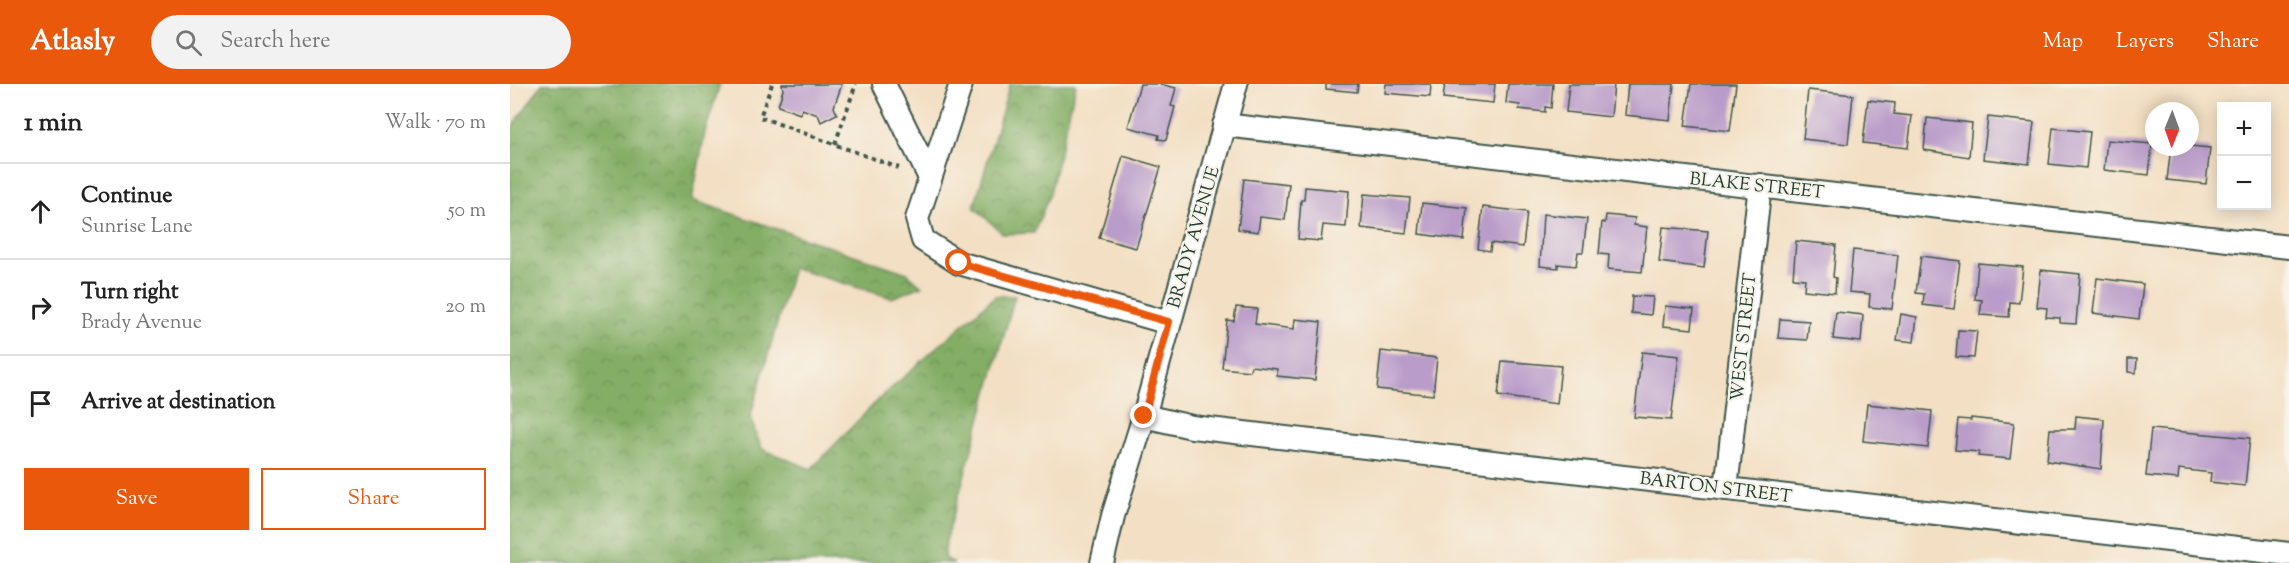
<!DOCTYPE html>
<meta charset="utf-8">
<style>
:root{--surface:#fff;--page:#f2f2f2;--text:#222;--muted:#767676;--line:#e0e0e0;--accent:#ea580c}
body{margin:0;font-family:"Sorts Mill Goudy",serif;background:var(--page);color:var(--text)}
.controls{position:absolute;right:18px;top:18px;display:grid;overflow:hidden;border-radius:0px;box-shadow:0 3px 15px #0003}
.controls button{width:54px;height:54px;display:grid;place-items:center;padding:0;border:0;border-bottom:2px solid var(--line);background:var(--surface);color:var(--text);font:30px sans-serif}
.compass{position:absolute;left:1635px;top:18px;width:54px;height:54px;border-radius:50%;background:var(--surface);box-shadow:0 3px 15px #0003;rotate:181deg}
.stop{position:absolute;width:18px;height:18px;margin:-14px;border:4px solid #ea580c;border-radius:50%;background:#fff}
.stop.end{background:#ea580c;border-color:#fff;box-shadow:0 2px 6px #0008}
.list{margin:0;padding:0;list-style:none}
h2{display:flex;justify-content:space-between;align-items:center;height:78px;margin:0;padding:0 24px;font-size:26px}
h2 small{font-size:20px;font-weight:400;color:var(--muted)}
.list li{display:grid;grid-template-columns:39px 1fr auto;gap:18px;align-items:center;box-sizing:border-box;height:96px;padding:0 24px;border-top:2px solid var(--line)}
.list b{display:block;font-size:22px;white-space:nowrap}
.list p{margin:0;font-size:20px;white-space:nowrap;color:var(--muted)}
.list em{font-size:20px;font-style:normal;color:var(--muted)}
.actions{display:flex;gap:12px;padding:18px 24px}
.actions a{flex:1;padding:14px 0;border:2px solid var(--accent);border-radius:0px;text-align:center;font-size:21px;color:var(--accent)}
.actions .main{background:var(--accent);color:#fff}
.icon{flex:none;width:33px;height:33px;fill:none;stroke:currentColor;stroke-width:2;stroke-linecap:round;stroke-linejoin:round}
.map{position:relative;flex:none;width:1779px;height:479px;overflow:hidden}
header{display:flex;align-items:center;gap:36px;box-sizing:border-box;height:84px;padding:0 30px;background:var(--accent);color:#fff}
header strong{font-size:28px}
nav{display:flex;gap:33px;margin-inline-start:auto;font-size:21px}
.search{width:420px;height:54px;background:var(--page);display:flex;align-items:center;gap:15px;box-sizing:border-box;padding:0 21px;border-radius:33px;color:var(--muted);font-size:22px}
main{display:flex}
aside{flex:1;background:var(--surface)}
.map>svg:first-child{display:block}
.forest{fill:url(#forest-crowns);stroke:#52764d;stroke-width:1.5}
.building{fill:#b99cc9}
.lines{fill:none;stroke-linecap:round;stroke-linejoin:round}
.minor-casing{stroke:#3f5549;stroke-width:26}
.path{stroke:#3f5549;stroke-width:4;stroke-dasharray:4.5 4.5;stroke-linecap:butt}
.minor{stroke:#fff;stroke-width:22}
.route{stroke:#ea580c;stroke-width:8}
.labels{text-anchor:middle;stroke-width:4.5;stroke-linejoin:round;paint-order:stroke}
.street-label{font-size:18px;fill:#1f3d34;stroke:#f7f3e8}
</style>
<header>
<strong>Atlasly</strong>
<div class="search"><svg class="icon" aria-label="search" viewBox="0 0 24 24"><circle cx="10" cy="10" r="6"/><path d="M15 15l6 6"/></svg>Search here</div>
<nav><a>Map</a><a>Layers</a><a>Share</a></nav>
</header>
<main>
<aside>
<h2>1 min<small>Walk · 70 m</small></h2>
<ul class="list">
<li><svg class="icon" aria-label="ahead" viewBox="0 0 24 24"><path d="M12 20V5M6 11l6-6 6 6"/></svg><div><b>Continue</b><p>Sunrise Lane</p></div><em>50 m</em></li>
<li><svg class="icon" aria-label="right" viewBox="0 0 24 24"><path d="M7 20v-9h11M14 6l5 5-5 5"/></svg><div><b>Turn right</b><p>Brady Avenue</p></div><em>20 m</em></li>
<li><svg class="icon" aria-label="arrive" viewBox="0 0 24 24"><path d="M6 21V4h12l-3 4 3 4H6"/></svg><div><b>Arrive at destination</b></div></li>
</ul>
<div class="actions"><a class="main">Save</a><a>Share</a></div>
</aside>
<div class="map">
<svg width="1779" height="479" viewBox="0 0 1779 479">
<defs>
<pattern id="forest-crowns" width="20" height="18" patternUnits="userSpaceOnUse" patternTransform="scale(1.5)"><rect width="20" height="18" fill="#84ae66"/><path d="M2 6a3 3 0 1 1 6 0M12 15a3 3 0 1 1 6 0" fill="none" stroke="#6b8f55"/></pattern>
</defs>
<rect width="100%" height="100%" fill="#f7f3e8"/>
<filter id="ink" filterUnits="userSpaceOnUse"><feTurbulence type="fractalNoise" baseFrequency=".0167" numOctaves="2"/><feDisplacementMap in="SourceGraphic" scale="12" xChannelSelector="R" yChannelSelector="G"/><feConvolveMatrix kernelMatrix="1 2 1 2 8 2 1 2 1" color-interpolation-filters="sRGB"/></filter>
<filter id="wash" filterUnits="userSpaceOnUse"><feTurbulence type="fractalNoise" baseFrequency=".008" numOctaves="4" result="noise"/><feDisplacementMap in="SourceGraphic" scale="24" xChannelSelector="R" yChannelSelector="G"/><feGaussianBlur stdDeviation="1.35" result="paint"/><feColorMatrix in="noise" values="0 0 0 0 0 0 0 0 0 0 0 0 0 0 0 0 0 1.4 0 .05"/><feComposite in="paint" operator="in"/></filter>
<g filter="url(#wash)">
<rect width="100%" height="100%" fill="#f3dfc3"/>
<g class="forest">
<path d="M 32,0 L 210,0 L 195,48 L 182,116 L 397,189 L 412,202 L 382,214 L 283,184 L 240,334 L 252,365 L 301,385 L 369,315 L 485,212 L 505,212 L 436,457 L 434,474 L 444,479 L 0,479 L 0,46 Z"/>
<path d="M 500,0 L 566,0 L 540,109 L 524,149 L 493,150 L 464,123 Z"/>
</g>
<g id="blocks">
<g class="building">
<path d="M 272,0 L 332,0 L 324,23 L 327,30 L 311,38 L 308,31 L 292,25 L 290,30 L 268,22 L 273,6 Z"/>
<path d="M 630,0 L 650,0 L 666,4 L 661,22 L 665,23 L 656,56 L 648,55 L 649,51 L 618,43 Z"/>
<path d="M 816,0 L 848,0 L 847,8 L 816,5 Z"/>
<path d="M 876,0 L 921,0 L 920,13 L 875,9 Z"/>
<path d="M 935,0 L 985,0 L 983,19 L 933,14 Z"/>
<path d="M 998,0 L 1043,0 L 1041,24 L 1035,23 L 1035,28 L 1009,25 L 1010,21 L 996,19 Z"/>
<path d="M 1059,0 L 1104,0 L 1101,33 L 1056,28 Z"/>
<path d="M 1118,0 L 1164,0 L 1160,36 L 1115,31 Z"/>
<path d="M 1181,0 L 1226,0 L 1220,47 L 1175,42 Z"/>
<path d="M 1298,6 L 1343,11 L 1338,60 L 1293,55 Z"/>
<path d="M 1358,16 L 1385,19 L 1384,30 L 1402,32 L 1398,64 L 1353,59 Z"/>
<path d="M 1478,33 L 1524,38 L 1519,80 L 1473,75 Z"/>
<path d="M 1417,34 L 1462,39 L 1459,73 L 1414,66 Z"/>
<path d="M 1543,44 L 1580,48 L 1576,84 L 1539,80 Z"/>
<path d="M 1597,56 L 1642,60 L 1639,91 L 1594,86 Z"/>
<path d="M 1680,62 L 1700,64 L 1696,100 L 1657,96 L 1661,63 Z"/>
<path d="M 613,72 L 651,83 L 626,164 L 589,154 Z"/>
<path d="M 734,95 L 779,100 L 775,136 L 750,133 L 748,148 L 728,145 Z"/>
<path d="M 795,103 L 839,107 L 836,143 L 813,141 L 811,157 L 788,155 L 791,116 L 794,116 Z"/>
<path d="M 854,110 L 900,114 L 896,149 L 851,144 Z"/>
<path d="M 912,119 L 957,124 L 954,156 L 909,150 Z"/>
<path d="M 973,123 L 1017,128 L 1013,163 L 981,159 L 980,167 L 968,165 Z"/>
<path d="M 1033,130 L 1077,135 L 1073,168 L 1068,168 L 1066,182 L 1048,180 L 1048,184 L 1030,182 Z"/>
<path d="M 1096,131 L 1125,134 L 1124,141 L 1137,143 L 1132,188 L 1098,185 L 1099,171 L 1089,170 L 1092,138 L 1095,139 Z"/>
<path d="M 1153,143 L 1198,147 L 1194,184 L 1149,178 Z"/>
<path d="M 1286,157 L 1326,161 L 1323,193 L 1326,194 L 1325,209 L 1294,206 L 1295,195 L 1283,194 Z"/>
<path d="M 1343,166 L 1388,171 L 1382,225 L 1359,223 L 1360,210 L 1339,208 Z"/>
<path d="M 1411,172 L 1450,177 L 1444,225 L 1413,221 L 1414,210 L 1406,209 Z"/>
<path d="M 1468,179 L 1513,183 L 1509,219 L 1500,218 L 1499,233 L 1470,231 L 1472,216 L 1465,215 Z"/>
<path d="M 1531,186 L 1570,190 L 1566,240 L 1550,239 L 1550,234 L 1536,233 L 1537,224 L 1527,223 Z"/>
<path d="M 1587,194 L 1633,200 L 1629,235 L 1583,229 Z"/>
<path d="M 1122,212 L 1143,213 L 1141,231 L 1121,229 Z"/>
<path d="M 1155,222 L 1184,225 L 1182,245 L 1153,242 Z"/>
<path d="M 726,223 L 747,225 L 745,240 L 784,245 L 785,235 L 811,238 L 805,296 L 767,292 L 767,285 L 741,282 L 740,287 L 712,284 L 717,236 L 724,237 Z"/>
<path d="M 1326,228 L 1353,231 L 1351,258 L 1323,255 Z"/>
<path d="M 1391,230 L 1407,233 L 1404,258 L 1387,256 Z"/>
<path d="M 1270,235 L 1299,237 L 1297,256 L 1268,254 Z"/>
<path d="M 1448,246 L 1467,247 L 1464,274 L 1446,273 Z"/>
<path d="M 871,267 L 927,274 L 923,311 L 867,305 Z"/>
<path d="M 1132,268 L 1169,272 L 1161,336 L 1124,333 Z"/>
<path d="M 1618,275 L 1627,275 L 1626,289 L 1618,288 Z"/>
<path d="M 992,277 L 1051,282 L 1047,320 L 988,312 Z"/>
<path d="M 1357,320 L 1422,327 L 1418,364 L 1353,357 Z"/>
<path d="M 1566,332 L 1594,335 L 1591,385 L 1537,377 L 1540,345 L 1565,345 Z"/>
<path d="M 1461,334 L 1504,339 L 1500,375 L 1468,372 L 1469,368 L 1445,366 L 1448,335 L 1461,336 Z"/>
<path d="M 1641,345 L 1740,354 L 1735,402 L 1700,398 L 1701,389 L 1669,385 L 1668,395 L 1636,392 Z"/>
</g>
</g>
</g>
<g filter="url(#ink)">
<use href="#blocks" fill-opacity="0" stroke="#3f5549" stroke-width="1.5"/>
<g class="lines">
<g class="minor-casing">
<g id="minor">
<path d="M 374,0 L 420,94"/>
<path d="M 451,0 L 407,135 L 413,156 L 449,179 L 659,239"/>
<path d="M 714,41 L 1779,163"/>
<path d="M 634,332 L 682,343 L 1779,470"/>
<path d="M 1216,405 L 1250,101"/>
<path d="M 592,479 L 603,432 L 634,332 L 726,0"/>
</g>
</g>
<g class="path">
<path d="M 262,0 L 250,33 L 389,84"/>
<path d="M 325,60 L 346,0"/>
</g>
<use href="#minor" class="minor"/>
</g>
</g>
<g class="lines" filter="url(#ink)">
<path class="route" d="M 449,179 L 659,238 L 634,332"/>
</g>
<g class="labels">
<g class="street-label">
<text transform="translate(1247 101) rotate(6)" y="6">BLAKE STREET</text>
<text transform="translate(683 153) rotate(-74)" y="6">BRADY AVENUE</text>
<text transform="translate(1233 253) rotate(-84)" y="6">WEST STREET</text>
<text transform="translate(1206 403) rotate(7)" y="6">BARTON STREET</text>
</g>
</g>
</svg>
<div class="controls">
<button>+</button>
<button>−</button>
</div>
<svg class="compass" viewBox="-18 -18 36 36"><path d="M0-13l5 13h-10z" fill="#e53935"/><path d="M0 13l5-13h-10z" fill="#767676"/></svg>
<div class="stop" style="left:449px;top:179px"></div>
<div class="stop end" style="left:634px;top:332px"></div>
</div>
</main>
